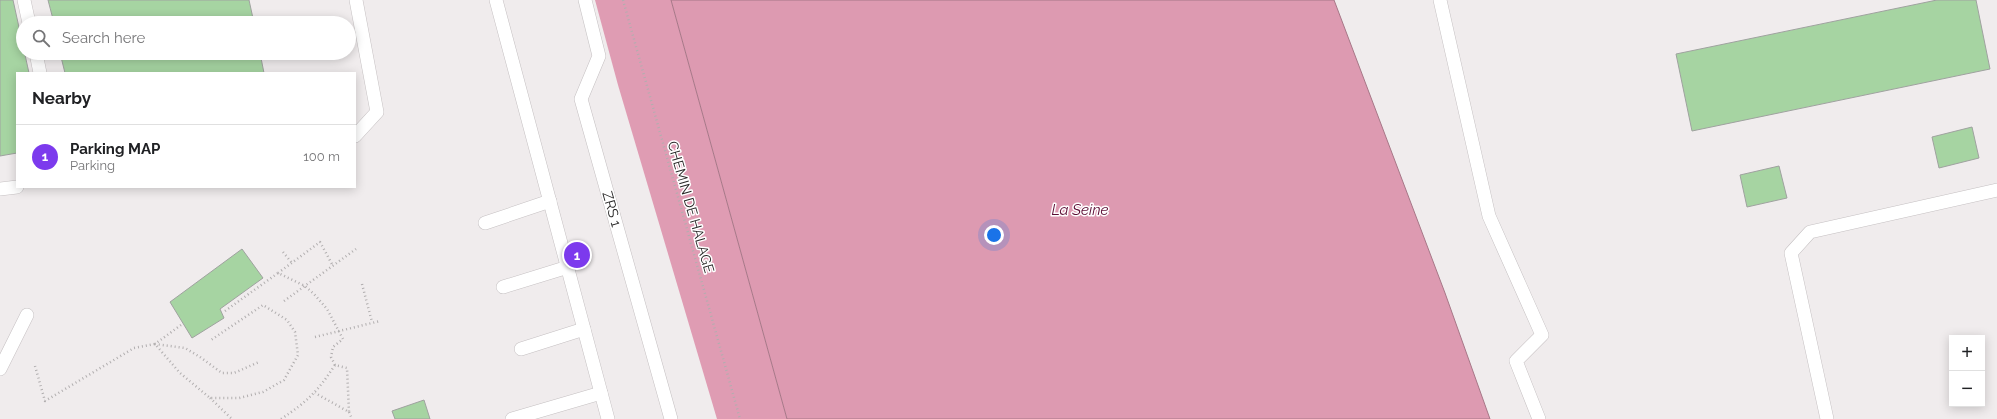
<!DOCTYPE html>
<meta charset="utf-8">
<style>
:root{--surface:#fff;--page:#f6f6f6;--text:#202124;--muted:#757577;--line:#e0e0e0;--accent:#7c3aed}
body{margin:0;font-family:Raleway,sans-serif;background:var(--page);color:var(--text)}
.controls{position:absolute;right:12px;bottom:12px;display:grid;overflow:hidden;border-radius:0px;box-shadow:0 2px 10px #0003}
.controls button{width:36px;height:36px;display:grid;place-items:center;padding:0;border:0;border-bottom:1px solid var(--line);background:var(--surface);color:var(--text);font:20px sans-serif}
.you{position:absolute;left:994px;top:235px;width:14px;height:14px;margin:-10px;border:3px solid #fff;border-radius:50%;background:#1a73e8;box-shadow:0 0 0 6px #1a73e833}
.badge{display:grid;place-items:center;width:26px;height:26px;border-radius:50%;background:var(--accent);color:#fff;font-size:13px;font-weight:700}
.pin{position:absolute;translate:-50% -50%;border:2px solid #fff;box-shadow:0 1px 4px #0006}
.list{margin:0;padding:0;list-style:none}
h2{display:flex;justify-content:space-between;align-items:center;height:52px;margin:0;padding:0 16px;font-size:17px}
h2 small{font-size:13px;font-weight:400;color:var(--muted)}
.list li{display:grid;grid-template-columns:26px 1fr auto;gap:12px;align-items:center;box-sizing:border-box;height:64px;padding:0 16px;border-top:1px solid var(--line)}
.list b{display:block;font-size:15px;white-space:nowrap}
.list p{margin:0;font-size:13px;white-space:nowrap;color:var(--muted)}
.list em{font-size:13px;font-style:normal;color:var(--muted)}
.icon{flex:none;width:22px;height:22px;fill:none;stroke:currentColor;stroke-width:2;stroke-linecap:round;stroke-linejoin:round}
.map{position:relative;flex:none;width:1997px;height:419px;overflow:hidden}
.search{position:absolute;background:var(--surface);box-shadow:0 2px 10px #0003;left:16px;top:16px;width:340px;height:44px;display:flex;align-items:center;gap:10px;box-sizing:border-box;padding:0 14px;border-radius:22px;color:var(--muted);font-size:15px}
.panel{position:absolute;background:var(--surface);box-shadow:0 2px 10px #0003;left:16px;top:72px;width:340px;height:116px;border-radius:0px}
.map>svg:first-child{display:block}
.forest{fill:#df9cb3}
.water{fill:#dd9ab1;stroke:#a67787}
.building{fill:#a6d4a2;stroke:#9fa29f}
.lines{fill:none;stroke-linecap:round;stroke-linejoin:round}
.lane-casing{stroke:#c5c0c2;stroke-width:14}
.path{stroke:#b1aeaf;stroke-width:2.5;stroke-dasharray:1 3;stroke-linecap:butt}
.lane{stroke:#fff;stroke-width:13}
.labels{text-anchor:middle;stroke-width:3;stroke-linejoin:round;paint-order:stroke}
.street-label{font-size:14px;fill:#262525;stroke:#fff}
.water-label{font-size:15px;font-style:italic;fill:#5a0b33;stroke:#fff}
</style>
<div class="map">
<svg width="1997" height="419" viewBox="0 0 1997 419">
<rect width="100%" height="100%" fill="#f0eced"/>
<path class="forest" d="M 595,0 L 671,0 L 787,419 L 717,419 L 618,85 Z"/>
<path class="water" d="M 671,0 L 1334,0 L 1445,293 L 1490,419 L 787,419 Z"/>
<g class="building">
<path d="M 0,0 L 13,0 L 29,73 L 17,73 L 17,153 L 0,156 Z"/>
<path d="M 48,0 L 249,0 L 254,23 L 54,23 Z"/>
<path d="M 1937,0 L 1976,0 L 1990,69 L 1692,131 L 1676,54 Z"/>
<path d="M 60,53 L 260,53 L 264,73 L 65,73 Z"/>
<path d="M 1972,127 L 1979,158 L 1939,168 L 1932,137 Z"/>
<path d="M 1779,166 L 1787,198 L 1747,207 L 1740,175 Z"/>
<path d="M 242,249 L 263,278 L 220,309 L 224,318 L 192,338 L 170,302 Z"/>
<path d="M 424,400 L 430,419 L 395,419 L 392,411 Z"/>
</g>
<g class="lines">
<g class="lane-casing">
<g id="lane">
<path d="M 24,0 L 29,23"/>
<path d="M 496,0 L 608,419"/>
<path d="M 585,0 L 599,56 L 581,99 L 671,419"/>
<path d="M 1440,0 L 1489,216 L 1542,335 L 1516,361 L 1539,419"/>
<path d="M 36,53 L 40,73"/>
<path d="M 355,136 L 377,112 L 356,0"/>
<path d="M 0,189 L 17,187"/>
<path d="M 485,223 L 550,201"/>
<path d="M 503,287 L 568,267"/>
<path d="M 521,349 L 584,329"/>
<path d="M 0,369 L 27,315"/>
<path d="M 512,419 L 601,393"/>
<path d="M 1827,419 L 1791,253 L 1810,232 L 1997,190"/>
</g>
</g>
<g class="path">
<path d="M 623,0 L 740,419"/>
<path d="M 283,252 L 292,263"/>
<path d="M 278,273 L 320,242 L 333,266"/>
<path d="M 362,284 L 372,322"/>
<path d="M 284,301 L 356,249"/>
<path d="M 225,311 L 278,273 L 305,286 L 314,294 L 327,309 L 343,339 L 333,347 L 331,357 L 335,365 L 347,368 L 349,412 L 315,393"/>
<path d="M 181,325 L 155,344 L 185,348 L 200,357 L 222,373 L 234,373 L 259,362"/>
<path d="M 315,337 L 380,321"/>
<path d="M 35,366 L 45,401 L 134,348 L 155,344 L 180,373 L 210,398 L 239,398 L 263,392 L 284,380 L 298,355 L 295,332 L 287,320 L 263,305 L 211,340"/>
<path d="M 210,398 L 232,419"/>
<path d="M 349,412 L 352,419"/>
<path d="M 281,419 C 307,402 318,391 335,365"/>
</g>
<use href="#lane" class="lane"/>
</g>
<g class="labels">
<g class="street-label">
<text transform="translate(691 207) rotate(74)" y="5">CHEMIN DE HALAGE</text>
<text transform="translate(612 209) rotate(74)" y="5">ZRS 1</text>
</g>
<g class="water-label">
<text x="1080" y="215">La Seine</text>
</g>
</g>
</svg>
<div class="controls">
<button>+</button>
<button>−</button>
</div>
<div class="you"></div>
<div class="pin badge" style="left:577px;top:255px">1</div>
<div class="search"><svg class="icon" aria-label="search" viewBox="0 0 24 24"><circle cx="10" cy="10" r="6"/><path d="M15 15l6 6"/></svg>Search here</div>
<section class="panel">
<h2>Nearby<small></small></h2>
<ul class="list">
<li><span class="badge">1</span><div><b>Parking MAP</b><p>Parking</p></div><em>100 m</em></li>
</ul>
</section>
</div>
